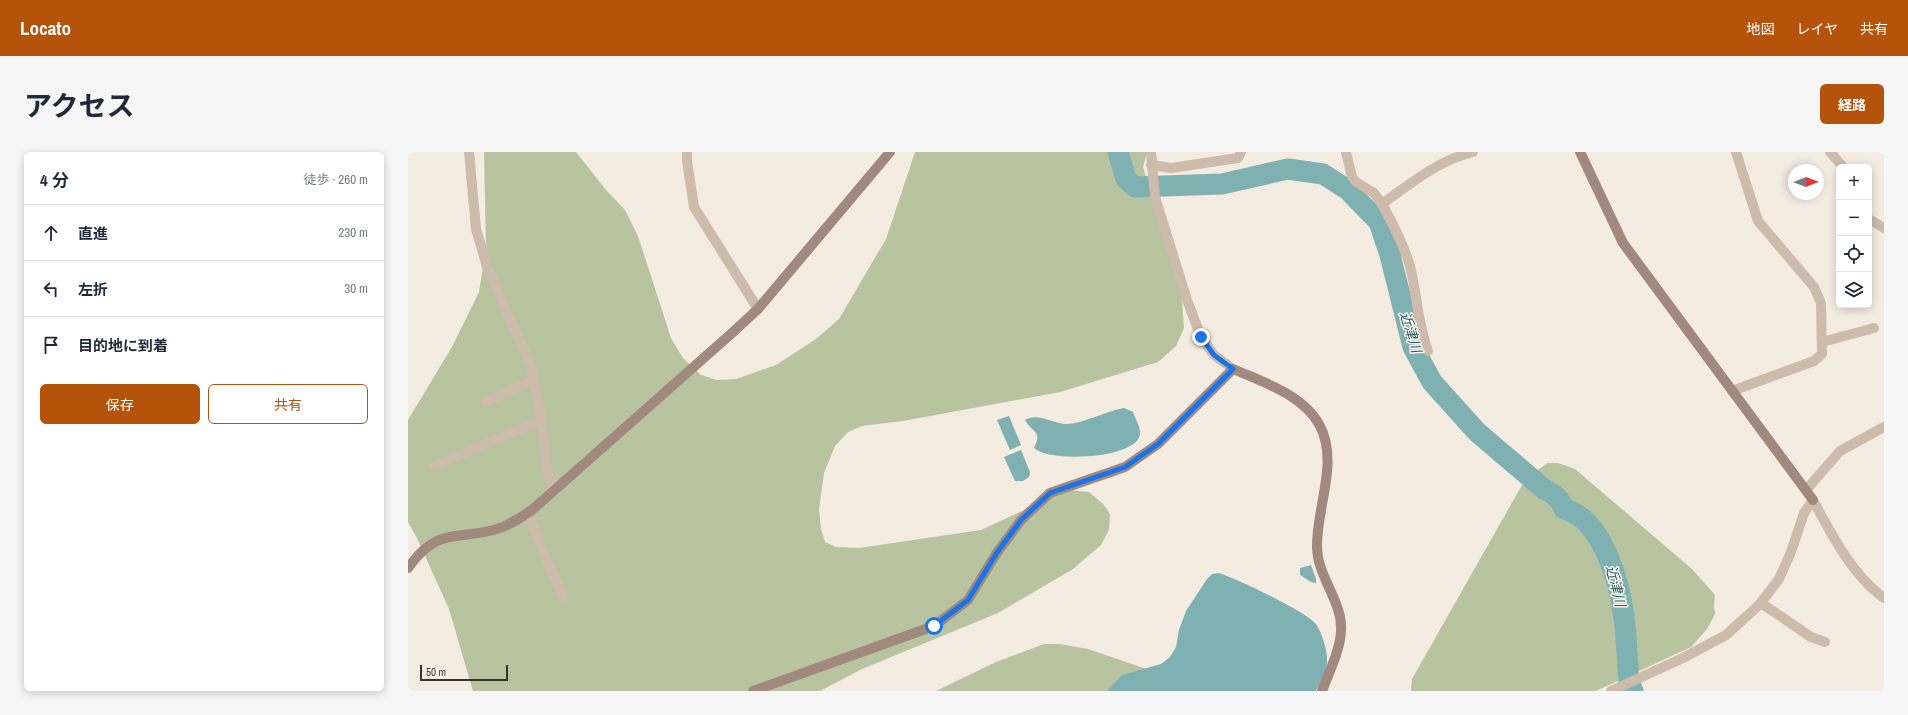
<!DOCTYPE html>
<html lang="ja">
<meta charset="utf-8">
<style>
:root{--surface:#fff;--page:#f6f6f7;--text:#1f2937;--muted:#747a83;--line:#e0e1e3;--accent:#b45309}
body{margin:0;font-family:"Archivo Narrow","Noto Sans JP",sans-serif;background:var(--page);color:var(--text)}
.controls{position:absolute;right:12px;top:12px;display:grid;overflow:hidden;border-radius:6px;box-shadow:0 2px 10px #0003}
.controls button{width:36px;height:36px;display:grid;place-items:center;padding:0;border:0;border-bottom:1px solid var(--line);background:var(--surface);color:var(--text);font:20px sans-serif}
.compass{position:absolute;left:1380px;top:12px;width:36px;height:36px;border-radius:50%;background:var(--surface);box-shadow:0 2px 10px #0003;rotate:89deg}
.scale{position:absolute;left:12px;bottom:10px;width:88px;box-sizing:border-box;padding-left:4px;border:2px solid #3b302b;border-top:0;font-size:11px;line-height:14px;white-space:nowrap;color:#3b302b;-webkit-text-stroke:3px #fbf5ee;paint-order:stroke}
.stop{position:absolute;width:12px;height:12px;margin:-9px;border:3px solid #1a73e8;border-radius:50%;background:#fff}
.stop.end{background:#1a73e8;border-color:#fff;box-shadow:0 1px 4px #0008}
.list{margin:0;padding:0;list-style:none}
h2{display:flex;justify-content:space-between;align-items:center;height:52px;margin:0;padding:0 16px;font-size:17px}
h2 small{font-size:13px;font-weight:400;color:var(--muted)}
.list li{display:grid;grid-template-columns:26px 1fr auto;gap:12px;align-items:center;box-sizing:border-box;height:56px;padding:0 16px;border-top:1px solid var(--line)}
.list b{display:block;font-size:15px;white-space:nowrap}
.list em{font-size:13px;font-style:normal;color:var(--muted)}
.actions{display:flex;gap:8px;padding:12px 16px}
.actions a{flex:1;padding:9px 0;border:1px solid var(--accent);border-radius:6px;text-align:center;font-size:14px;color:var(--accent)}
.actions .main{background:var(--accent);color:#fff}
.icon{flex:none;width:22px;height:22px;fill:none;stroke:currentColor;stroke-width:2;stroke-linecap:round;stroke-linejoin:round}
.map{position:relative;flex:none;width:1476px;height:539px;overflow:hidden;border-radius:6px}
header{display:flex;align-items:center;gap:24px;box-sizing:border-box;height:56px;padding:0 20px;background:var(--accent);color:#fff}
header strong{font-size:19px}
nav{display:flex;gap:22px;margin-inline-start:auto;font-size:14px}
.intro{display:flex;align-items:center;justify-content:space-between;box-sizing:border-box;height:96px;padding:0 24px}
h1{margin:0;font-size:28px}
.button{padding:10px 18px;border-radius:6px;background:var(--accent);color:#fff;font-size:14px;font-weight:700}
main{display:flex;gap:24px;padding:0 24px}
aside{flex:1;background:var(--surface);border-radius:6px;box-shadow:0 2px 10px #0003}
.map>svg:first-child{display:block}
.green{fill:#b8c4a0}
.water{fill:#7fb0b2}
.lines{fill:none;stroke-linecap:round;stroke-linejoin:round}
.river{stroke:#7fb0b2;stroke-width:21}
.street{stroke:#cdbbac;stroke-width:10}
.secondary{stroke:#a18a7d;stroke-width:10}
.route{stroke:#1a73e8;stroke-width:5}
.labels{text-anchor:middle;stroke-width:3;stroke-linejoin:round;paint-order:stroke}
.water-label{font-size:14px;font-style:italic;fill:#1f5a5e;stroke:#fbf5ee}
</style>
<header>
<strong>Locato</strong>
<nav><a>地図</a><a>レイヤ</a><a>共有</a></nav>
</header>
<div class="intro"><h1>アクセス</h1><a class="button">経路</a></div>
<main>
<aside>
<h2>4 分<small>徒歩 · 260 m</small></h2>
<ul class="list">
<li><svg class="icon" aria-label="ahead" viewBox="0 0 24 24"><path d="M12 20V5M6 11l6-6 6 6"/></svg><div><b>直進</b></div><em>230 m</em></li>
<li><svg class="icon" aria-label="left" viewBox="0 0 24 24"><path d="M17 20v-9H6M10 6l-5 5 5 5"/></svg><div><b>左折</b></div><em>30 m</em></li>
<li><svg class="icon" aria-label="arrive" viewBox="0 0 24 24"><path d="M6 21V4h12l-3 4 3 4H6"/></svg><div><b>目的地に到着</b></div></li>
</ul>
<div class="actions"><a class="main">保存</a><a>共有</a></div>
</aside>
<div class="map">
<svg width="1476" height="539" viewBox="0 0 1476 539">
<rect width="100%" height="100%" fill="#f4ebe1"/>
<g class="green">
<path d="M 76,0 L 168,0 L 198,38 L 217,58 L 230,84 L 263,186 L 275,206 L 293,223 L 309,228 L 328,227 L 368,213 L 408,187 L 431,167 L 478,87 L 507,0 L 739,0 L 735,15 L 774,148 L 776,176 L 768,194 L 750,210 L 652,240 L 495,269 L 454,274 L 440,280 L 427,294 L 416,321 L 411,357 L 413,377 L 417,390 L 428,395 L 451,396 L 573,378 L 616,358 L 635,345 L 661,338 L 681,340 L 695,352 L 702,362 L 701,378 L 693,393 L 665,417 L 590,461 L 454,517 L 412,539 L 65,539 L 41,457 L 9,386 L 0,370 L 0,268 L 44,195 L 71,140 L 78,97 Z"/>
<path d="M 1140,311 L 1150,311 L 1167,317 L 1284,417 L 1307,443 L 1306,454 L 1307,462 L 1299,477 L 1283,495 L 1188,539 L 1003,539 L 1004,527 L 1118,326 Z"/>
<path d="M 636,492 L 652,492 L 680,497 L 803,539 L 528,539 L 588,510 Z"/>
</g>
<g class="water">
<path d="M 716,256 L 725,260 C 727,266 732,274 732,281 C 732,307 641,311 626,296 C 635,279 624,281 617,268 C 630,260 645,272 659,272 C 673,272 699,259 716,256 Z"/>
<path d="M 601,264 L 613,293 L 602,298 L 589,268 Z"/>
<path d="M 613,298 L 622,320 L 621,325 L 615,329 L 607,329 L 596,305 Z"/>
<path d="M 903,413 L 908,427 L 908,431 L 903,430 L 892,423 L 892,416 Z"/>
<path d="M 811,421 C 829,427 898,459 908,472 C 914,481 920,500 919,510 C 919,519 912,531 908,539 L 699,539 L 714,523 L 753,512 L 762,505 L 768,495 L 771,478 L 778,459 L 799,427 L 804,422 Z"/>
</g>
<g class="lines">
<path class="river" d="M 710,0 L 718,27 L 727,35 L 814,32 L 880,17 L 915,22 L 940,38 L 971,70 L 982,103 L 1005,195 L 1024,230 L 1069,280 L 1136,337 C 1145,341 1153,348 1156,357 C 1194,366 1212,431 1216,466 C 1219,487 1219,509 1221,530 L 1225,539"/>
<g class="street">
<path d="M 61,0 L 68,77 L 79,115 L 123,214 L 133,264 L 139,317 L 146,339"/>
<path d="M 279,0 L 279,9 L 286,55 L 350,157"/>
<path d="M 743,0 L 747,45 L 779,148 L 793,185 L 806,203 L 825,217"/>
<path d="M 938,0 L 944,25 L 948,30 L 966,41 L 974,52"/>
<path d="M 1422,0 L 1435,15"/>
<path d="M 743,13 L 763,16 L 830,6 L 833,0"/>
<path d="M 1461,67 L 1476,76"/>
<path d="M 1414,190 L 1466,176"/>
<path d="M 1020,199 C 1010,172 1009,143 1002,114 C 996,93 985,72 974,52 C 1002,32 1031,8 1065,0"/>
<path d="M 1324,239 L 1406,209 L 1414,202 L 1413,151 L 1406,135 L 1350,69 L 1328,0"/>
<path d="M 77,250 L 126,228"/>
<path d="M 26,314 L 133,268"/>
<path d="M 1398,338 L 1432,299 L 1476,275"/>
<path d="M 119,361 L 155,445"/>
<path d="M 1353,451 L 1403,485 L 1417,490"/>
<path d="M 1203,539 L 1275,506 L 1318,483 L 1351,453 L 1371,427 L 1383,400 L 1396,361 L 1405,348 C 1423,382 1445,424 1476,446"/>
</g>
<g class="secondary">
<path d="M 1172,0 L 1215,91 L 1405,348"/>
<path d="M 0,416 C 30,374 48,389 89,377 C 102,373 112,366 124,358 L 324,181 L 350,157 L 482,0"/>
<path d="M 345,539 L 526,474 L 560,448 L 588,402 L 613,368 L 642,341 L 717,315 L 750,292 L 825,217 C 855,230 896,243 912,274 C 931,311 908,356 909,396 C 910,426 935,450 933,479 C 932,499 921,520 914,539"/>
</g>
</g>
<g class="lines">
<path class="route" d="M 526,474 L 560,448 L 588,402 L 613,368 L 642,341 L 717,315 L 750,292 L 825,217 L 806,203 L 793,185"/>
</g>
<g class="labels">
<g class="water-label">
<text transform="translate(1003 180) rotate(73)" y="5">近津川</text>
<text transform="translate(1208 434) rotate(76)" y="5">近津川</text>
</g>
</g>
</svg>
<div class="controls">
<button>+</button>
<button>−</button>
<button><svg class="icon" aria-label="locate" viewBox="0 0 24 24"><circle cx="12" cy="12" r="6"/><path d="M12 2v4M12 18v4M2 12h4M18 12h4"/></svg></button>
<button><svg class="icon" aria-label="layers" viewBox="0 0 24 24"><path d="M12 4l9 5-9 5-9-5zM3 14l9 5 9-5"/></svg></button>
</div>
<svg class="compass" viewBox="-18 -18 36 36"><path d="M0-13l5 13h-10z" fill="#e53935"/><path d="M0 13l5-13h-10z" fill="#747a83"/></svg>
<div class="scale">50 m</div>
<div class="stop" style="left:526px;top:474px"></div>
<div class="stop end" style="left:793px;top:185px"></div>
</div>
</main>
